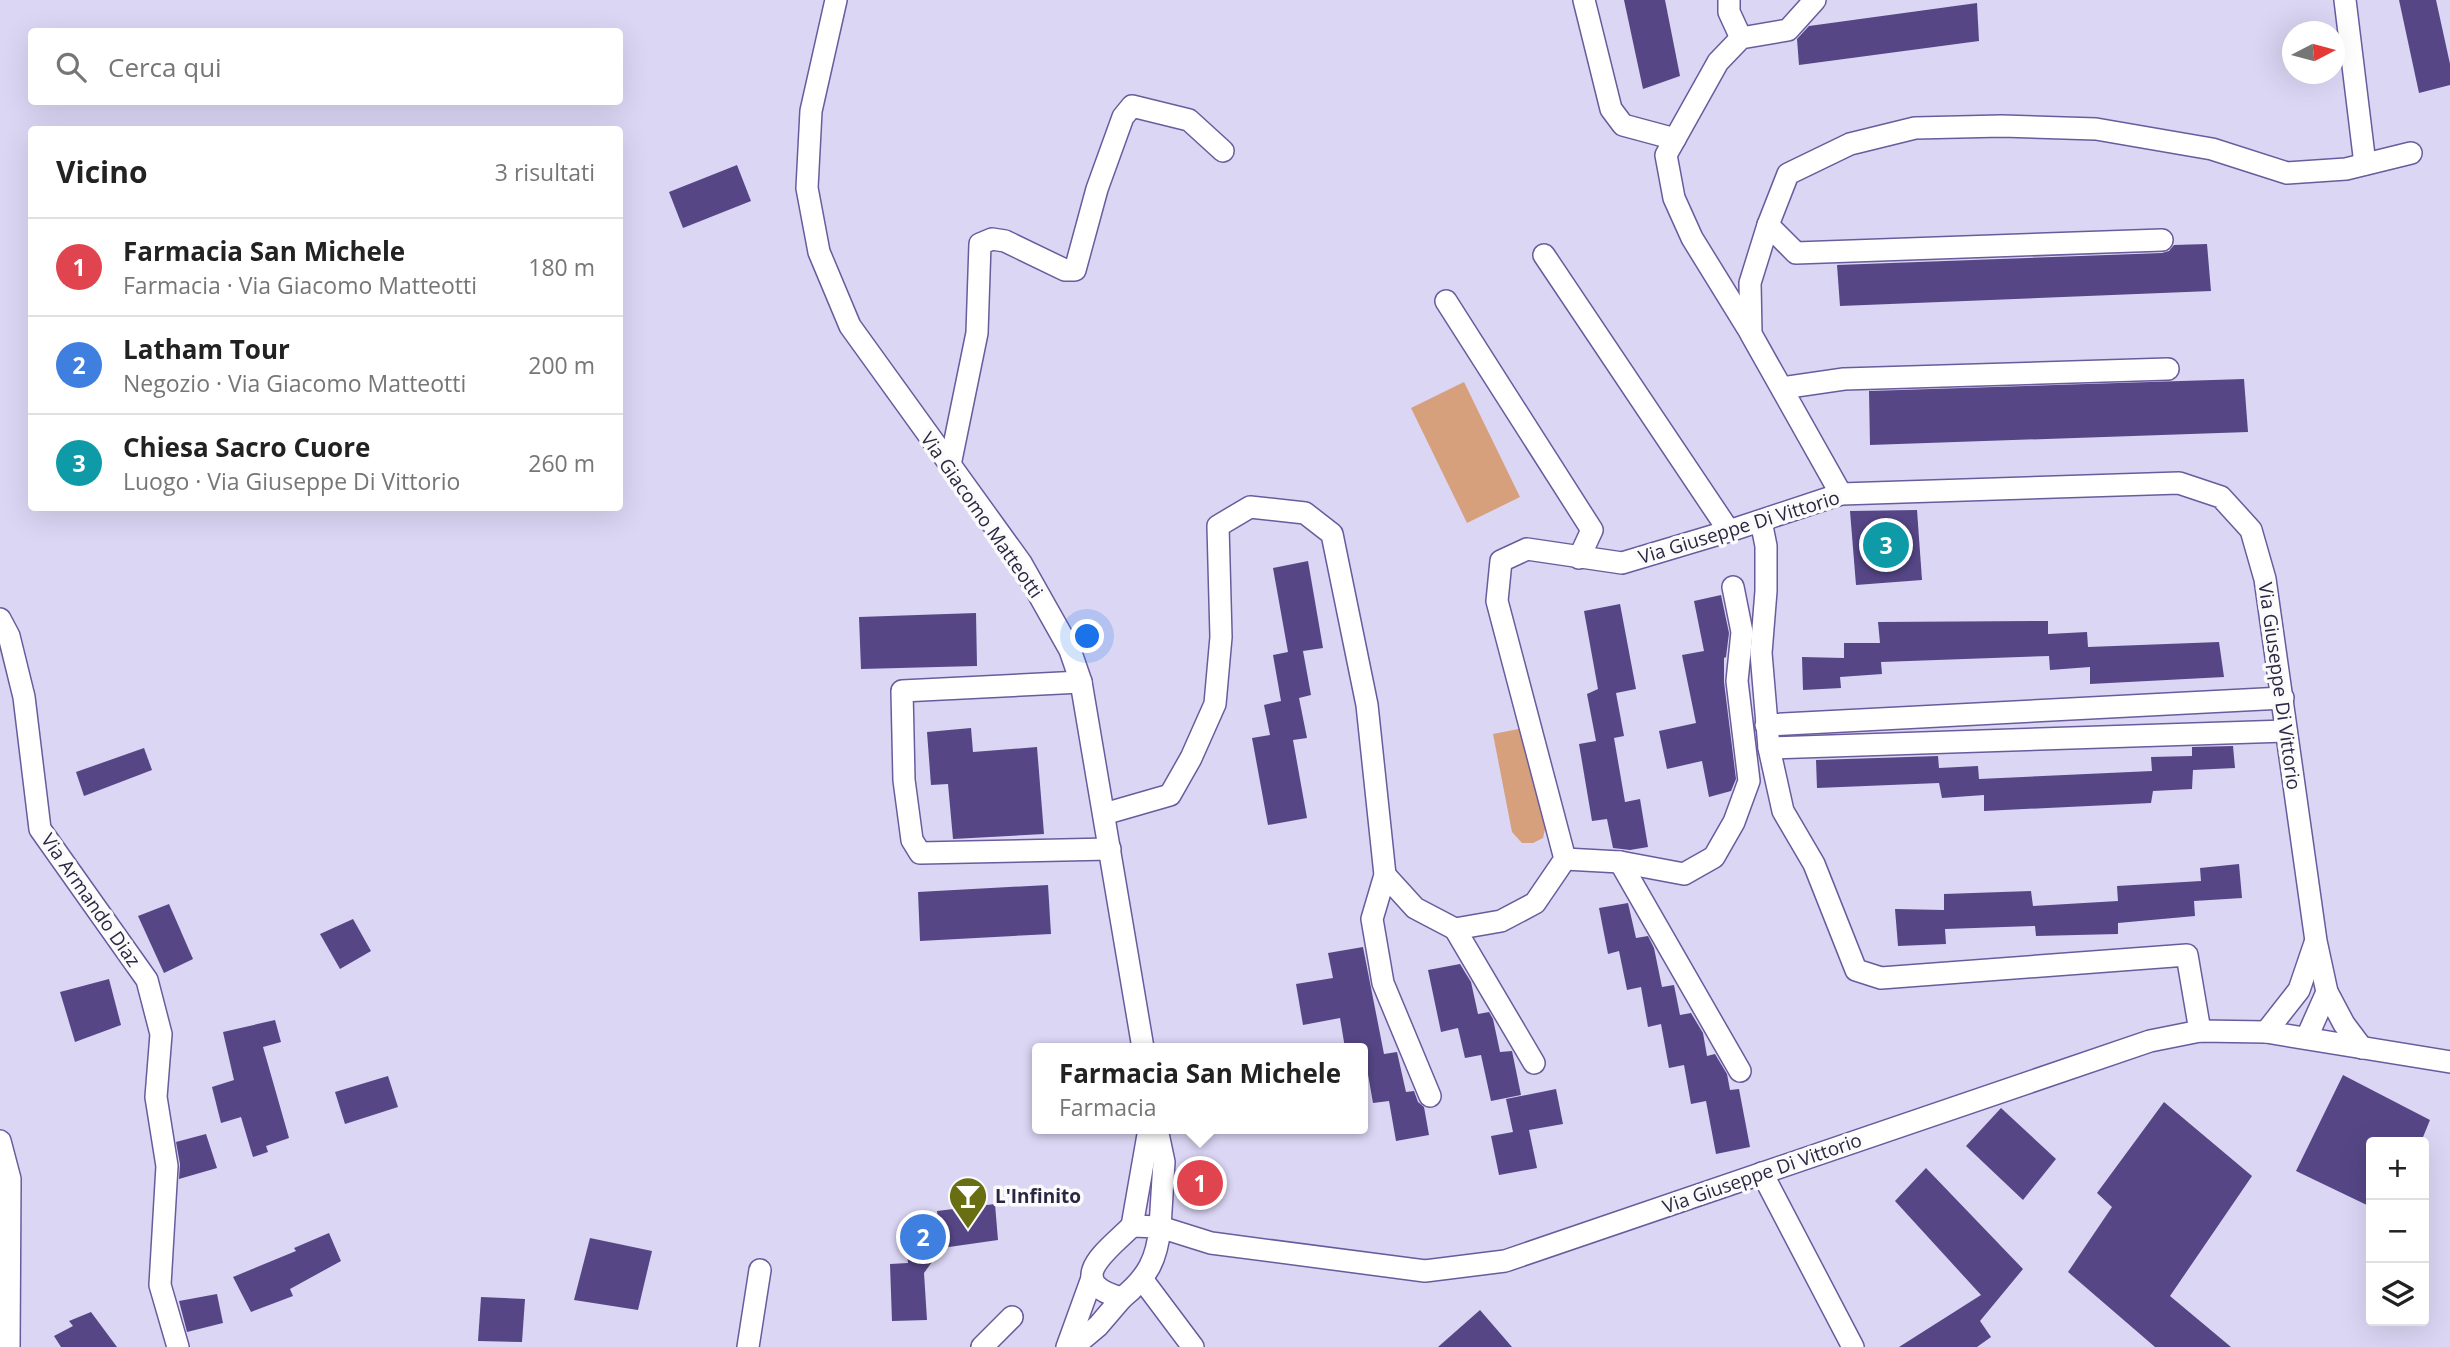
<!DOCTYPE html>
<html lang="it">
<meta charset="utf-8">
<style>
:root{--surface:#fff;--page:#f6f6f6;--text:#222;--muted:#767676;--line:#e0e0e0;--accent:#2563eb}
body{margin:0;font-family:"Open Sans",sans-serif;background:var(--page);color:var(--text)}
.controls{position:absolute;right:21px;bottom:21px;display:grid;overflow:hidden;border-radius:7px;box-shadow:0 7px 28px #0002}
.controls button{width:63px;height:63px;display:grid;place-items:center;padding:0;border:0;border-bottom:2px solid var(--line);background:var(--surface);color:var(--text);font:35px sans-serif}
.compass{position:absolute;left:2282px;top:21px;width:63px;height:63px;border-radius:50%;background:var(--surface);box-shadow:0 7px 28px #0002;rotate:84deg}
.you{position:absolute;left:1088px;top:637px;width:24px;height:24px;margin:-18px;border:5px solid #fff;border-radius:50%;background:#1a73e8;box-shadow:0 0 0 10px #1a73e833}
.badge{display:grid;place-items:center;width:46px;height:46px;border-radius:50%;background:var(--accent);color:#fff;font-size:23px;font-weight:700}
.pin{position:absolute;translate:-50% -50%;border:4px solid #fff;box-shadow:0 2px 7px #0006}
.popup{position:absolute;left:1032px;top:1043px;width:336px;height:91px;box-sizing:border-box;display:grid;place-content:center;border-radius:7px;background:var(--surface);filter:drop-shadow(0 2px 5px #0005);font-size:23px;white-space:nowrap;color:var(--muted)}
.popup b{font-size:26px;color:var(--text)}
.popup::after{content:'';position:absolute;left:50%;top:100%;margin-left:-14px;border:14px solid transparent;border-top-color:var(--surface)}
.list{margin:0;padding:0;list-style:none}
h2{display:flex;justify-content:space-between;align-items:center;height:91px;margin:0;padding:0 28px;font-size:30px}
h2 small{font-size:23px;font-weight:400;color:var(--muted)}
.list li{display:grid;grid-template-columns:46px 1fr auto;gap:21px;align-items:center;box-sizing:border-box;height:98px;padding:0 28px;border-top:2px solid var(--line)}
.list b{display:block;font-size:26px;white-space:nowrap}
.list p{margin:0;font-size:23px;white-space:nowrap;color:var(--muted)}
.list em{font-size:23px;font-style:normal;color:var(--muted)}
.icon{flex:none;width:38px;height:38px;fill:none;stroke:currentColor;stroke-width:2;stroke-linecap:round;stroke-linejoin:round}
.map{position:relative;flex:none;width:2450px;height:1347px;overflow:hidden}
.search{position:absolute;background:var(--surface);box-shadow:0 7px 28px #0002;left:28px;top:28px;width:595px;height:77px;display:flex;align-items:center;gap:18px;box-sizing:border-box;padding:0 24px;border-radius:7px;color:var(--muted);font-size:26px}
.panel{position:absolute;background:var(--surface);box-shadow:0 7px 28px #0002;left:28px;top:126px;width:595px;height:385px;border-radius:7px}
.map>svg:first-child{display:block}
.green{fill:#d7a07d}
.building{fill:#564686}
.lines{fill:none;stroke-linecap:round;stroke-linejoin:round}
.minor-casing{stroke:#6a5b9d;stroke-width:24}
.minor{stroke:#fff;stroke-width:21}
.labels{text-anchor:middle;stroke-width:7;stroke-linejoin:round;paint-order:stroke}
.street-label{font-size:19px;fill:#2c2642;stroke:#fbfbfb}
.poi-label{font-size:19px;font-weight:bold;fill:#2c2642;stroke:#fbfbfb;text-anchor:start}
</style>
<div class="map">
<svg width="2450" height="1347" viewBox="0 0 2450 1347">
<rect width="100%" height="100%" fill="#dbd6f4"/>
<g class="green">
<path d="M 1464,382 L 1520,497 L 1467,523 L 1411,408 Z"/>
<path d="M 1528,727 L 1546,825 L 1543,838 L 1533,843 L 1522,843 L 1512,832 L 1493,734 Z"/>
</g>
<g class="building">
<path d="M 1624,0 L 1665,0 L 1680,76 L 1643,89 Z"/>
<path d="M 2399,0 L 2436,0 L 2450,64 L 2450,85 L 2419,93 Z"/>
<path d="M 1977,3 L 1979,41 L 1799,65 L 1797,39 L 1809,26 Z"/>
<path d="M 737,165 L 751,201 L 683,228 L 669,192 Z"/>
<path d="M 2207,244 L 2211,291 L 1840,306 L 1837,265 L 2162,253 L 2169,251 L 2174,245 Z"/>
<path d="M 2244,379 L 2248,432 L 1870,445 L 1869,391 Z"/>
<path d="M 1917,510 L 1922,580 L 1856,585 L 1850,511 Z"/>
<path d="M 1308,561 L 1323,648 L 1303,651 L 1311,695 L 1299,698 L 1307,738 L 1293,740 L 1307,818 L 1268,825 L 1252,738 L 1270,735 L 1264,705 L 1281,701 L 1273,655 L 1288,652 L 1273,568 Z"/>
<path d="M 1721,595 L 1729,633 L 1726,657 L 1724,658 L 1724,682 L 1736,779 L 1731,791 L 1709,797 L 1702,761 L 1667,769 L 1659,731 L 1696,723 L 1682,655 L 1704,651 L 1694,601 Z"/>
<path d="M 1620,604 L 1636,689 L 1616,693 L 1624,736 L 1614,738 L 1625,802 L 1640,799 L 1648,847 L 1630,850 L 1613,848 L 1607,819 L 1592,821 L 1579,744 L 1596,741 L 1587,694 L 1598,689 L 1584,611 Z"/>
<path d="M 976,613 L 977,666 L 861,669 L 859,617 Z"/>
<path d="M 2048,621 L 2048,634 L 2087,632 L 2088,647 L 2219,642 L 2224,677 L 2090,684 L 2090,667 L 2050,670 L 2049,656 L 1881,662 L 1882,674 L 1840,677 L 1841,688 L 1803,690 L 1802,657 L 1844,658 L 1844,643 L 1880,643 L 1878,622 Z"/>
<path d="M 971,728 L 973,752 L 1037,747 L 1044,834 L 953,839 L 948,784 L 931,785 L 927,732 Z"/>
<path d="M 2233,746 L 2235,768 L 2193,770 L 2192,789 L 2153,791 L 2151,803 L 1984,811 L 1984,795 L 1942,798 L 1939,783 L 1817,788 L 1816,760 L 1938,756 L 1939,768 L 1978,766 L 1979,779 L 2152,771 L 2151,757 L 2192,756 L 2192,747 Z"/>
<path d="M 144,748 L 152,770 L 84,796 L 76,772 Z"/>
<path d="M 2239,864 L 2242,898 L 2194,901 L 2195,916 L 2118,923 L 2118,934 L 2036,936 L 2035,926 L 1945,929 L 1946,944 L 1898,946 L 1895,909 L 1944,910 L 1944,894 L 2031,891 L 2033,906 L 2118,901 L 2117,886 L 2201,881 L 2200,868 Z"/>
<path d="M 1048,885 L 1051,934 L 920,941 L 918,892 Z"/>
<path d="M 1628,903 L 1636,938 L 1648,936 L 1654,948 L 1662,987 L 1674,985 L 1680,1015 L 1691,1013 L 1703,1033 L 1707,1056 L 1715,1054 L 1727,1074 L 1730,1090 L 1739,1089 L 1750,1147 L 1716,1154 L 1706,1101 L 1691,1104 L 1684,1065 L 1669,1068 L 1661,1024 L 1648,1027 L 1641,987 L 1627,990 L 1619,951 L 1608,954 L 1599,908 Z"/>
<path d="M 169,904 L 193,959 L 164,973 L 138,916 Z"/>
<path d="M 353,919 L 371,951 L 340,969 L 320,934 Z"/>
<path d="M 1363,947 L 1384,1054 L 1397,1052 L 1406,1092 L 1414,1091 L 1418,1102 L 1424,1107 L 1429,1135 L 1396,1141 L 1389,1101 L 1373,1103 L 1366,1063 L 1363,1063 L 1363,1048 L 1345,1048 L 1340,1018 L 1303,1025 L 1296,984 L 1333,978 L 1328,953 Z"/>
<path d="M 1460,964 L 1471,982 L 1478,1014 L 1489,1012 L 1493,1019 L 1500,1052 L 1512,1051 L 1521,1095 L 1491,1101 L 1481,1055 L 1465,1058 L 1458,1028 L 1441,1032 L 1428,970 Z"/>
<path d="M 109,979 L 121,1025 L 75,1042 L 60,992 Z"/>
<path d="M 275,1020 L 281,1042 L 263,1047 L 289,1138 L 266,1146 L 268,1152 L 253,1157 L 241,1117 L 221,1123 L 212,1087 L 234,1080 L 223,1032 Z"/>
<path d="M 2343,1075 L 2430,1120 L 2421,1142 L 2371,1142 L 2371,1207 L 2296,1171 Z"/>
<path d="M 388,1076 L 398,1107 L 345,1124 L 335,1092 Z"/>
<path d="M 1556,1089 L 1563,1124 L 1529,1130 L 1537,1168 L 1499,1175 L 1491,1136 L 1513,1132 L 1506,1099 Z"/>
<path d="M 2164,1102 L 2252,1176 L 2170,1296 L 2231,1347 L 2155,1347 L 2068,1272 L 2112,1207 L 2097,1193 Z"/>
<path d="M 2001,1108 L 2056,1159 L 2023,1200 L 1966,1146 Z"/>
<path d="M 206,1134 L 217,1168 L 179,1179 L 180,1164 L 176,1142 Z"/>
<path d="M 1210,1159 L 1212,1206 L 1191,1207 L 1189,1160 Z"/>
<path d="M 1926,1168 L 2023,1269 L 1980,1321 L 1991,1337 L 1977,1347 L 1899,1347 L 1981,1295 L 1895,1201 Z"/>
<path d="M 995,1204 L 998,1240 L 942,1248 L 924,1273 L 927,1320 L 892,1321 L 890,1264 L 908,1263 L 904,1227 L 938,1221 L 937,1211 Z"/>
<path d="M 329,1233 L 341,1261 L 290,1289 L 293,1296 L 251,1312 L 233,1277 L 296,1251 L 294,1248 Z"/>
<path d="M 590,1238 L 652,1251 L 638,1310 L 574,1300 Z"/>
<path d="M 217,1294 L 223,1323 L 187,1332 L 179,1301 Z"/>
<path d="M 481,1297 L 525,1299 L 522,1342 L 478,1341 Z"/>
<path d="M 1480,1310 L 1512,1347 L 1438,1347 Z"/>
<path d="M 91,1312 L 117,1347 L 61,1347 L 54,1336 L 73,1326 L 69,1321 Z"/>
</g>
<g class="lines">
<g class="minor-casing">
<g id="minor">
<path d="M 836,0 L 811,111 L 807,188 L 819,252 L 850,326 L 1021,563 L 1070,650 L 1081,682 L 1143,1048"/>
<path d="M 1584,0 L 1611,109 L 1623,125 L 1675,139"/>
<path d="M 1729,0 L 1729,12 L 1741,38"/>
<path d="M 2345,0 L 2365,164"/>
<path d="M 1768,225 L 1796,253 L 2162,240"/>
<path d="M 1544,255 L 1729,531"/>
<path d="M 1446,301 L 1592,530 L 1579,558"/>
<path d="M 1750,332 L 1692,238 L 1674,198 L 1666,155 L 1718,62 L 1741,38 L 1788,30 L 1815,0"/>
<path d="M 1782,388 L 1844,379 L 2168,369"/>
<path d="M 950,465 L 977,333 L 980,244 L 992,239 L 1005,241 L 1065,270 L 1075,270 L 1097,189 L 1123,117 L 1132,106 L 1189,120 L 1223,151"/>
<path d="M 1841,494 L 1751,334 L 1750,283 L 1768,225 L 1788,174 L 1850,144 L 1915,128 L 2002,126 L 2096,129 L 2212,149 L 2287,173 L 2346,169 L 2411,153"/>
<path d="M 1761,521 L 1766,546 L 1766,591 L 1761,653 L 1769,748 L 1783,811 L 1814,864 L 1856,970 L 1881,978 L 2187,955 L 2200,1031"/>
<path d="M 0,619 L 9,636 L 24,697 L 40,829 L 147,980 L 161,1034 L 156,1097 L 167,1166 L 160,1285 L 178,1347"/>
<path d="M 1081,682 L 902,691 L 904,780 L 912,840 L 920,853 L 1110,849"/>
<path d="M 1766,725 L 2283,698"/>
<path d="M 1769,748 L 2286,731"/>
<path d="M 1104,814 L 1170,795 L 1191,758 L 1215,704 L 1221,637 L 1218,526 L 1250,507 L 1305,513 L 1332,534 L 1367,705 L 1385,875 L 1372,919 L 1383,983 L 1430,1096"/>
<path d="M 1565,859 L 1620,862 L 1684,874 L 1714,857 L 1734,822 L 1749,781 L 1737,681 L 1742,632 L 1733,587"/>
<path d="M 1620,862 L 1740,1071"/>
<path d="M 1385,875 L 1415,908 L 1455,929 L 1501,921 L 1535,903 L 1565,859 L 1497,601 L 1501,561 L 1527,549 L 1622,563 L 1729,531 L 1841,494 L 2179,483 L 2221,497 L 2251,530 L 2265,579 L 2316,941 L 2327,992 L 2307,1037"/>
<path d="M 1455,929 L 1534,1063"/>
<path d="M 2327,992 L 2344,1024 L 2362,1048"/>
<path d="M 2266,1032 L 2299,990 L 2315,943"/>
<path d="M 1157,1129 L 1164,1162 L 1160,1227 L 1211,1243 L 1425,1271 L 1505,1261 L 2150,1041 L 2200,1031 L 2266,1032 L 2450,1062"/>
<path d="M 0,1141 L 10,1179 L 9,1347"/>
<path d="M 1762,1173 L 1853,1347"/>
<path d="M 1132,1226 L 1160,1227 C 1157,1259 1148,1277 1122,1298 C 1061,1282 1108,1250 1132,1226 Z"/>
<path d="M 1132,1226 L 1149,1129"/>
<path d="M 1142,1279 L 1193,1347"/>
<path d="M 748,1347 L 760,1270"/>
<path d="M 982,1347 L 1012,1317"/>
<path d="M 1067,1347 L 1092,1278"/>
<path d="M 1073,1347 L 1098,1326 L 1122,1298"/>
</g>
</g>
<use href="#minor" class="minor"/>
</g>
<defs>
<g id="bar-pin" transform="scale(2.0125)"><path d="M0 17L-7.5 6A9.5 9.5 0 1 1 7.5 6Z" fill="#696e13" stroke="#fbfbfb"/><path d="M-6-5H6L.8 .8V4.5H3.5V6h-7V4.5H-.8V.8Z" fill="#fff"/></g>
</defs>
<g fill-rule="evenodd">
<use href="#bar-pin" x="968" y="1196"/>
</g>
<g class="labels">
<g class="street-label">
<text transform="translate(982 515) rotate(55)" y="7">Via Giacomo Matteotti</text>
<text transform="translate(1739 527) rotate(-17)" y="7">Via Giuseppe Di Vittorio</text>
<text transform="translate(2280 686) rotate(82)" y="7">Via Giuseppe Di Vittorio</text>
<text transform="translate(91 900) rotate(55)" y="7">Via Armando Diaz</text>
<text transform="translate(1762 1173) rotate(-19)" y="7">Via Giuseppe Di Vittorio</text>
</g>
<g class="poi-label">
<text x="995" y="1203">L'Infinito</text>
</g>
</g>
</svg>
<div class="controls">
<button>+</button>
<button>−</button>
<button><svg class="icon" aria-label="layers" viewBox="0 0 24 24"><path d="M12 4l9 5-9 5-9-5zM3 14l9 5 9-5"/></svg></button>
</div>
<svg class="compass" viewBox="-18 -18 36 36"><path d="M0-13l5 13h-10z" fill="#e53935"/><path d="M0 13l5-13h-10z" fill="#767676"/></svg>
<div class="you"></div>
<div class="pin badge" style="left:1200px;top:1183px;background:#e0444e">1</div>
<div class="popup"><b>Farmacia San Michele</b>Farmacia</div>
<div class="pin badge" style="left:923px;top:1237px;background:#3f7fe0">2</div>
<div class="pin badge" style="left:1886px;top:545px;background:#0f9aa8">3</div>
<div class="search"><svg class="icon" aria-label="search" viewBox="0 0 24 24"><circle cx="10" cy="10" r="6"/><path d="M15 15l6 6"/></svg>Cerca qui</div>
<section class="panel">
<h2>Vicino<small>3 risultati</small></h2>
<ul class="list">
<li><span class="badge" style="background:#e0444e">1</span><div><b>Farmacia San Michele</b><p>Farmacia · Via Giacomo Matteotti</p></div><em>180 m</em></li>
<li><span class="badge" style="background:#3f7fe0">2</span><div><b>Latham Tour</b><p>Negozio · Via Giacomo Matteotti</p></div><em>200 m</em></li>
<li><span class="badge" style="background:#0f9aa8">3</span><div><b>Chiesa Sacro Cuore</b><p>Luogo · Via Giuseppe Di Vittorio</p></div><em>260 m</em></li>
</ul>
</section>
</div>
